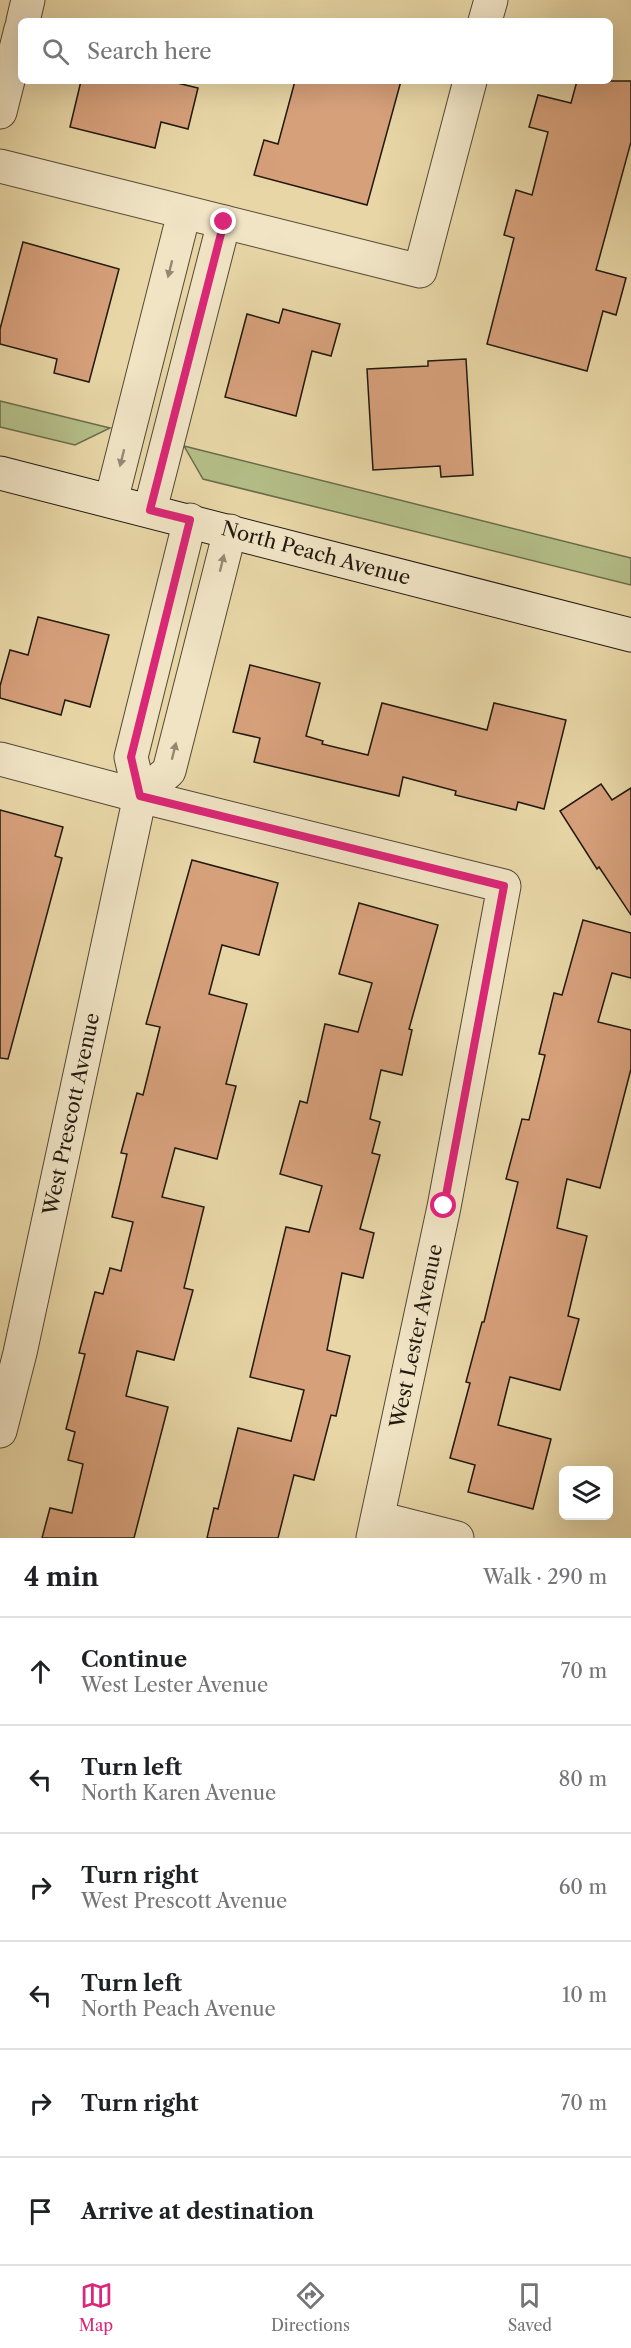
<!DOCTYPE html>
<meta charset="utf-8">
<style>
:root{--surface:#fff;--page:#f6f6f6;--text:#202124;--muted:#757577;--line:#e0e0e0;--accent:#db2777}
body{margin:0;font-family:"Libre Caslon Text",serif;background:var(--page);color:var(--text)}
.controls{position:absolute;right:18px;bottom:18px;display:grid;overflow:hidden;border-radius:9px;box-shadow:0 6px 24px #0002}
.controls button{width:54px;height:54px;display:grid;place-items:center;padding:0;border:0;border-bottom:2px solid var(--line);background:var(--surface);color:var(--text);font:30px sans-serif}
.stop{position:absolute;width:18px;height:18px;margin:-14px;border:4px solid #db2777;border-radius:50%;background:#fff}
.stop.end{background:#db2777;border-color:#fff;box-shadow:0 2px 6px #0008}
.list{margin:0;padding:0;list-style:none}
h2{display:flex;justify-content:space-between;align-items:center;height:78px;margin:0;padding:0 24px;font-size:26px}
h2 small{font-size:20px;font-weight:400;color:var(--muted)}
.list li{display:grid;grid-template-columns:39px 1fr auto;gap:18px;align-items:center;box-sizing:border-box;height:108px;padding:0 24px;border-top:2px solid var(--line)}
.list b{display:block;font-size:22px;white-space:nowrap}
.list p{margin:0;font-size:20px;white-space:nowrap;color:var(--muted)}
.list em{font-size:20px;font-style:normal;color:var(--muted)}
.icon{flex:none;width:33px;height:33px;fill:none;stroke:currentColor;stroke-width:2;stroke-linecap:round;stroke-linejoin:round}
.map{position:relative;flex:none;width:631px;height:1538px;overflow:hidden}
.search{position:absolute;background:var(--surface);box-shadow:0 6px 24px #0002;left:18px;right:18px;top:18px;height:66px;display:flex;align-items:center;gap:15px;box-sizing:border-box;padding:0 21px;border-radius:9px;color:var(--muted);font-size:22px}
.sheet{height:726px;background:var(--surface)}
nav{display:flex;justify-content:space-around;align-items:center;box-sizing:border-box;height:84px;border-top:2px solid var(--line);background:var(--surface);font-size:16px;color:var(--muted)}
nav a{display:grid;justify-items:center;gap:3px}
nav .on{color:var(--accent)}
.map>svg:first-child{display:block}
.green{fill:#b4be88;stroke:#6a6c4c;stroke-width:1.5}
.building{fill:#d6a07b;stroke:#21190f;stroke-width:1.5}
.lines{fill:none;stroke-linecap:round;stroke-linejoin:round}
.street-casing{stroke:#534835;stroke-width:35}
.secondary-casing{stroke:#21190f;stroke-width:35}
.street{stroke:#f0e4c5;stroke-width:33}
.secondary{stroke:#f0e4c5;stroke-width:33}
.oneway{fill:#938973}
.route{stroke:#db2777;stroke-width:8}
.labels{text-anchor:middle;stroke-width:4.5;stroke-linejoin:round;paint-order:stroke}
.street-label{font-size:20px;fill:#21190f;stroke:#f0e4c5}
</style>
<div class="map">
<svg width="631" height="1538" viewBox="0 0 631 1538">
<rect width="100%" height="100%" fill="#e8d6a6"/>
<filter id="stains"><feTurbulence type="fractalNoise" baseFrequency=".00333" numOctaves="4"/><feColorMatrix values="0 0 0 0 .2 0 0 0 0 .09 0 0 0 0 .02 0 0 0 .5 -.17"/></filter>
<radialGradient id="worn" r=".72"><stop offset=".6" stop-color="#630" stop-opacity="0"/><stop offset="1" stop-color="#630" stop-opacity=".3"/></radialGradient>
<g class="green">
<path d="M 0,401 L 110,428 L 75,445 L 0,427 Z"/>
<path d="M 184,446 L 631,558 L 631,585 L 203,479 Z"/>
</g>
<g class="building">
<path d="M 81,81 L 169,81 L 198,88 L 188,129 L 161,122 L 155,148 L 70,127 Z"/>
<path d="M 295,81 L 401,81 L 367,205 L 254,175 L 264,140 L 278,144 Z"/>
<path d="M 577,81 L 631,81 L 631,142 L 596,270 L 626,278 L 616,315 L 603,311 L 587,371 L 487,344 L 514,238 L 504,235 L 516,190 L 532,195 L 548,132 L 529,127 L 538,95 L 571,103 Z"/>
<path d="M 23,242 L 119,269 L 89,382 L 54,373 L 57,359 L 0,344 L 0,329 Z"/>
<path d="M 283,309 L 340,324 L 331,356 L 312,351 L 296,416 L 225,397 L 247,314 L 279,323 Z"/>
<path d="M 466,359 L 473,475 L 441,477 L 440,466 L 373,470 L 367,369 L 428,366 L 428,361 Z"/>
<path d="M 38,617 L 109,635 L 90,707 L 65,700 L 61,715 L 0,698 L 0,686 L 10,650 L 28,655 Z"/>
<path d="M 250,665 L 320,683 L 306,736 L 323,741 L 322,744 L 368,755 L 382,703 L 487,730 L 494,703 L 566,720 L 544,809 L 518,802 L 516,810 L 455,795 L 456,791 L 403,777 L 399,796 L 254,762 L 260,738 L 233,732 Z"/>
<path d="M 601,784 L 612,800 L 631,788 L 631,915 L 599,867 L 597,869 L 560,811 Z"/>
<path d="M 0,810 L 63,827 L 55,856 L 62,858 L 8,1059 L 0,1058 Z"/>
<path d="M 192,860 L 278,883 L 259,955 L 222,945 L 209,994 L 247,1004 L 226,1084 L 236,1086 L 217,1159 L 175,1148 L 162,1197 L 204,1207 L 184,1288 L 193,1290 L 174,1360 L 137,1351 L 126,1396 L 168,1407 L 134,1538 L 42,1538 L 50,1508 L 72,1513 L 83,1464 L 68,1460 L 75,1432 L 66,1429 L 85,1354 L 79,1353 L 95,1292 L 103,1294 L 110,1268 L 121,1271 L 133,1222 L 112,1217 L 127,1154 L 121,1153 L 137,1093 L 143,1095 L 160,1027 L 146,1024 Z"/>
<path d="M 359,903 L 438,925 L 409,1029 L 412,1030 L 402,1075 L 381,1070 L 370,1119 L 380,1122 L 372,1153 L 380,1155 L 360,1229 L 374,1233 L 363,1278 L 342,1273 L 327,1350 L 350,1356 L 336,1416 L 331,1415 L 314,1480 L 294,1475 L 278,1538 L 207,1538 L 214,1508 L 218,1509 L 238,1428 L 291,1441 L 304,1390 L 250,1377 L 286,1227 L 309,1232 L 322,1186 L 280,1174 L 300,1101 L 307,1103 L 325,1024 L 358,1032 L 372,983 L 339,974 Z"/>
<path d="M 583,920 L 631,933 L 631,978 L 612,973 L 598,1022 L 631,1030 L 631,1069 L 600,1188 L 567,1179 L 557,1228 L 587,1236 L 568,1316 L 579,1319 L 560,1390 L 510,1377 L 498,1425 L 551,1439 L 533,1509 L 468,1492 L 475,1465 L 450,1458 L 470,1383 L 466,1382 L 482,1322 L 484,1322 L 518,1182 L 506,1179 L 522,1119 L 529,1120 L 545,1055 L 539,1054 L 554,993 L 562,995 Z"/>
</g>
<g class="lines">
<g class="street-casing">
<g id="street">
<path d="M 23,21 L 28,0"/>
<path d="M 485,21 L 491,0"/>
<path d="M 0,112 L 21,29"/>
<path d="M 0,166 L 420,271 L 470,81"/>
<path d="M 111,501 L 184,213"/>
<path d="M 150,510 L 224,222"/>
<path d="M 0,759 L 140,796 L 504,886 L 444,1207 L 373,1538"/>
<path d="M 140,796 L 169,771 L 230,531"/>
<path d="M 0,1431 L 20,1353 L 140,796 L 131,757 L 190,520"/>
<path d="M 378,1518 L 457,1538"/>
</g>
</g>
<g class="secondary-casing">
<path id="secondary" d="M 0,473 L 631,635"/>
</g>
<use href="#street" class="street"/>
<use href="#secondary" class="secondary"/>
</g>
<defs><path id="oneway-solid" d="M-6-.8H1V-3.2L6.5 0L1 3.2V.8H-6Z" transform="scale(1.5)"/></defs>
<g class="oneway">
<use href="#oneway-solid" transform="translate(170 269) rotate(104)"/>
<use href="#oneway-solid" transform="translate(122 458) rotate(104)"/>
<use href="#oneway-solid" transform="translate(222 563) rotate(-76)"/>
<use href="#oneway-solid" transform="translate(174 751) rotate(-76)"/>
</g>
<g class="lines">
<path class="route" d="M 224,222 L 150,510 L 190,520 L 131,757 L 140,796 L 504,886 L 444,1206"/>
</g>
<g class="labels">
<g class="street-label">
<text transform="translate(316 553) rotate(15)" y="7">North Peach Avenue</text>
<text transform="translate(71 1114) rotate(-78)" y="7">West Prescott Avenue</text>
<text transform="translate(416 1336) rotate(-78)" y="7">West Lester Avenue</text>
</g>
</g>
<rect width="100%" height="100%" filter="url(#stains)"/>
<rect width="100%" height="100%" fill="url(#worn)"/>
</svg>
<div class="controls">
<button><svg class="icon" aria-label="layers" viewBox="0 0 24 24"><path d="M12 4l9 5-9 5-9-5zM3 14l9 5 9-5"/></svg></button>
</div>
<div class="stop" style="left:444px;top:1206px"></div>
<div class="stop end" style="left:224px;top:222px"></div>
<div class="search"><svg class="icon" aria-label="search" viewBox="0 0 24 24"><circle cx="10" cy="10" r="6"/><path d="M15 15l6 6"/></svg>Search here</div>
</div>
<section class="sheet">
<h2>4 min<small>Walk · 290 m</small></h2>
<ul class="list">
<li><svg class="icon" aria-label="ahead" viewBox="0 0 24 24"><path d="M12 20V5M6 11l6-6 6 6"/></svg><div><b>Continue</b><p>West Lester Avenue</p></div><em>70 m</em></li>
<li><svg class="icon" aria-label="left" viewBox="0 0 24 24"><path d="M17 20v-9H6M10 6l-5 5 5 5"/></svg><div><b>Turn left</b><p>North Karen Avenue</p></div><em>80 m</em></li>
<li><svg class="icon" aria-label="right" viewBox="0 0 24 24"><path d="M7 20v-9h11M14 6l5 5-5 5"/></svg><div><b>Turn right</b><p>West Prescott Avenue</p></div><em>60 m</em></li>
<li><svg class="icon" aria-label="left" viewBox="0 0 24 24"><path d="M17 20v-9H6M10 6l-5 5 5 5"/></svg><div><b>Turn left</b><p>North Peach Avenue</p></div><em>10 m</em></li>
<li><svg class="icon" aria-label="right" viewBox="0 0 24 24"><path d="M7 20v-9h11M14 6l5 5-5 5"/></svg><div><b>Turn right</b></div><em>70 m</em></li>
<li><svg class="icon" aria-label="arrive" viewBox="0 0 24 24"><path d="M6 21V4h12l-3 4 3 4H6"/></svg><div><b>Arrive at destination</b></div></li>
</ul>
</section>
<nav>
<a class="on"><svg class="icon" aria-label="map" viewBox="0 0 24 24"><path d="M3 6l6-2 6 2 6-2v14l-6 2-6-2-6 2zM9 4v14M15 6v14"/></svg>Map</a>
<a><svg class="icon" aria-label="directions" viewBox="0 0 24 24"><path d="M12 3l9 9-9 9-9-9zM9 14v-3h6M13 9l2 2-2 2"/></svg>Directions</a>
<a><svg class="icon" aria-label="saved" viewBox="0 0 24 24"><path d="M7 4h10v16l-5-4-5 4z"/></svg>Saved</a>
</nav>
